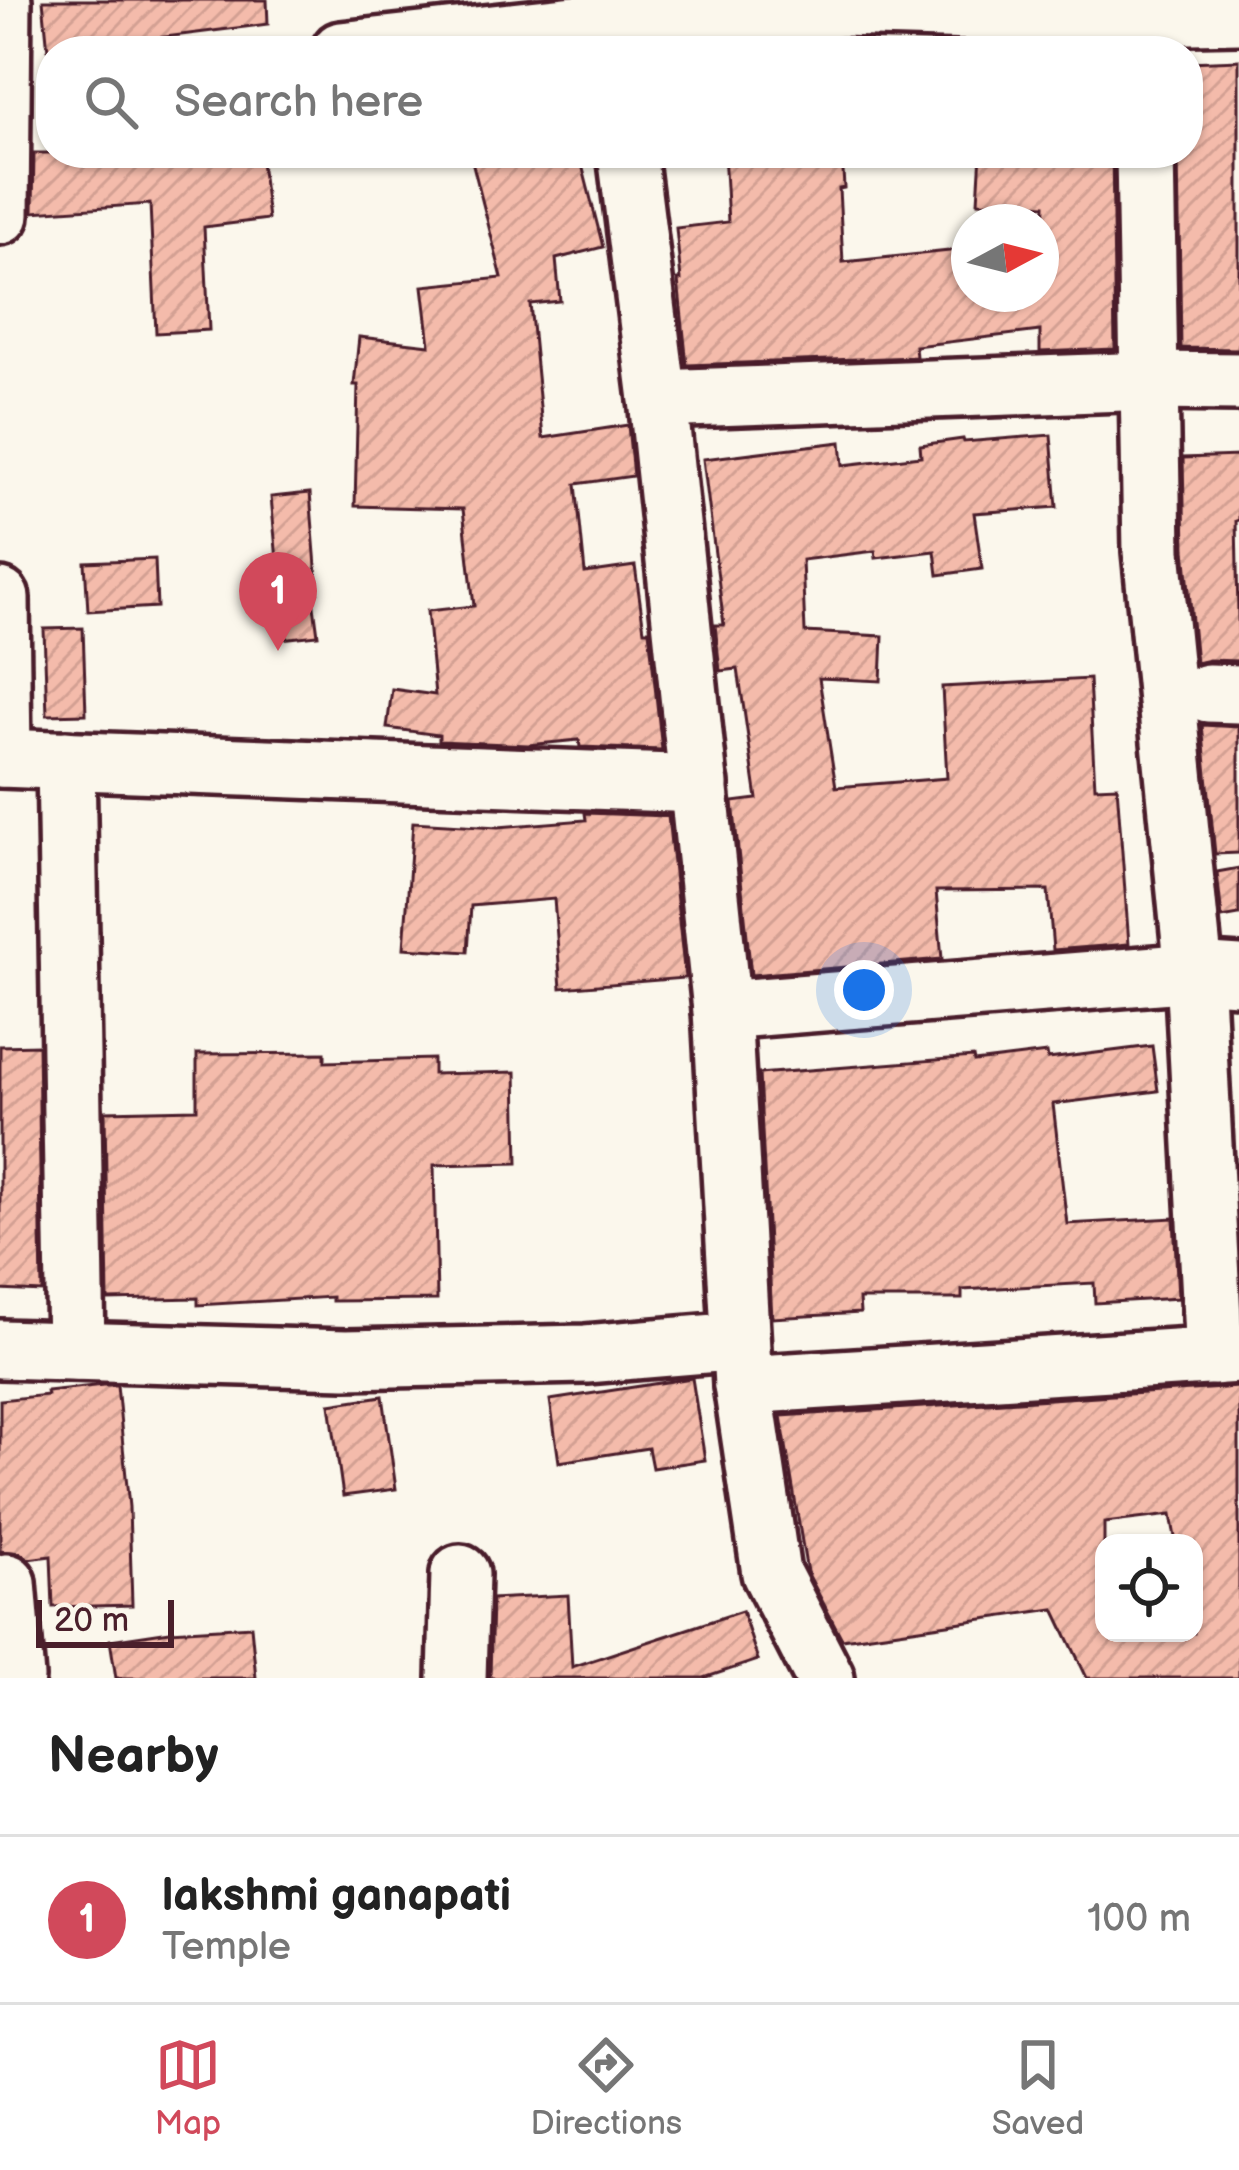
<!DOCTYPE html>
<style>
:root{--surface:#fff;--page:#f6f6f6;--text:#222;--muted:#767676;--line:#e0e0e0;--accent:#d1495b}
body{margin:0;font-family:"Balsamiq Sans",sans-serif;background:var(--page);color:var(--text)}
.controls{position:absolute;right:36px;bottom:36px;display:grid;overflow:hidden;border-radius:24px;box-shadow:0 3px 9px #0004}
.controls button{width:108px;height:108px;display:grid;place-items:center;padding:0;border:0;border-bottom:3px solid var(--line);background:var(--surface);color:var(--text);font:60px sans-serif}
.compass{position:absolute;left:951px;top:204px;width:108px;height:108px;border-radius:50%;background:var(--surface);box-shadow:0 3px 9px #0004;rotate:83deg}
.scale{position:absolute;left:36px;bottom:30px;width:138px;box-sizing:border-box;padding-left:12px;border:6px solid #4a1f2b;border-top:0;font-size:33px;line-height:42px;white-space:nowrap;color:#4a1f2b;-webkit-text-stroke:9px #fbf7ec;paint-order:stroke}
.you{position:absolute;left:864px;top:990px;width:42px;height:42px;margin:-30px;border:9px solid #fff;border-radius:50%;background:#1a73e8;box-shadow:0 0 0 18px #1a73e833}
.badge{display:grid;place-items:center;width:78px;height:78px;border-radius:50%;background:var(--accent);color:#fff;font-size:39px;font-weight:700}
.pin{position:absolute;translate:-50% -99px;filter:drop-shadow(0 3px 6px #0008)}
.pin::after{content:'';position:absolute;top:63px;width:42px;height:36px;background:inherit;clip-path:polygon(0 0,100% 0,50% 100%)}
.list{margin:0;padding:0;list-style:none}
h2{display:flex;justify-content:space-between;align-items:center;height:156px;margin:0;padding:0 48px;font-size:51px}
h2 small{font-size:39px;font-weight:400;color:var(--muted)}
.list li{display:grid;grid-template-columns:78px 1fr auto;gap:36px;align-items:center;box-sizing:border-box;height:168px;padding:0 48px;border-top:3px solid var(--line)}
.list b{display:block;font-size:45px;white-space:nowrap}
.list p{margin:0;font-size:39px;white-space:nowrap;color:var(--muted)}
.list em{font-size:39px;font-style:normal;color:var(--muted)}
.icon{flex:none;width:66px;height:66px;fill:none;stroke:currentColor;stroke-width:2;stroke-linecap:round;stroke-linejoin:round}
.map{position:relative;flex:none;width:1239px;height:1678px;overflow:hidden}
.search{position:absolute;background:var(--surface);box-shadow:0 3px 9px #0004;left:36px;right:36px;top:36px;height:132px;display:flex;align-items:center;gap:30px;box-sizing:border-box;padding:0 42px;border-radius:48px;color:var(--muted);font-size:45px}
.sheet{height:324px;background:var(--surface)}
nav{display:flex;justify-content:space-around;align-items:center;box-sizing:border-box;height:168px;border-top:3px solid var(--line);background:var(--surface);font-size:33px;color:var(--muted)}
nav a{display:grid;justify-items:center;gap:6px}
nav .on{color:var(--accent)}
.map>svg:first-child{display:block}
.building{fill:url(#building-hatch);stroke:#4a1f2b;stroke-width:3;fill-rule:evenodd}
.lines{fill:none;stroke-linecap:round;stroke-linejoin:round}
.minor-casing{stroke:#4a1f2b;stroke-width:66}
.minor{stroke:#fbf7ec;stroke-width:57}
</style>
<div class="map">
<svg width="1239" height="1678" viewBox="0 0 1239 1678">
<defs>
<pattern id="building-hatch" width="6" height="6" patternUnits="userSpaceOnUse" patternTransform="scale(3)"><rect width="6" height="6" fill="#f4bbab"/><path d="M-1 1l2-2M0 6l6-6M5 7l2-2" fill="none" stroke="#d3a093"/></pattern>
</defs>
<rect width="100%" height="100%" fill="#fbf7ec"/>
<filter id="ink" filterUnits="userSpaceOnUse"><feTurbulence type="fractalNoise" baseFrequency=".00833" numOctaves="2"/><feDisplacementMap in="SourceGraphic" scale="24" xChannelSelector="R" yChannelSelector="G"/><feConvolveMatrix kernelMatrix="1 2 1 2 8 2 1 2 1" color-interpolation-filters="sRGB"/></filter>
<g filter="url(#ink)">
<g class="building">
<path d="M 43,0 L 267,0 L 268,24 L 149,39 L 150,51 L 48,51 Z"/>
<path d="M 1239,60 L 1239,349 L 1181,348 L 1178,153 L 1188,153 L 1188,62 Z"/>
<path d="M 34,153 L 260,153 L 268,219 L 204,227 L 209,330 L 156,333 L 150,204 L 33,212 Z"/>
<path d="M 470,153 L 579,153 L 603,247 L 556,259 L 560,301 L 530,304 L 543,438 L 628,425 L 633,476 L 576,484 L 585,573 L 635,566 L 644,630 L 649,630 L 662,750 L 580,747 L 579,740 L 528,745 L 439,741 L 439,735 L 387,728 L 392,689 L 435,695 L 427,611 L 474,606 L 463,509 L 355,506 L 358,385 L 354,385 L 359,337 L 430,345 L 423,286 L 502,278 Z"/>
<path d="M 724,153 L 842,153 L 844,188 L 839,189 L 843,262 L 969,249 L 969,294 L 1042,294 L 1045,205 L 978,202 L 981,153 L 1112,153 L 1115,349 L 1040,352 L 1040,331 L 915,346 L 916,357 L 687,365 L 678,280 L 681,280 L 676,228 L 728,222 Z"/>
<path d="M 1051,435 L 1057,507 L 974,513 L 982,569 L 938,575 L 935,551 L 876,558 L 875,551 L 802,560 L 805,632 L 883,636 L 881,681 L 819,678 L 836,787 L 947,778 L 942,687 L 1089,679 L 1095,787 L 1117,786 L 1129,944 L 1053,950 L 1048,890 L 936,891 L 942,959 L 751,975 L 733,802 L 757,799 L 738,669 L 720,671 L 715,625 L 724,625 L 703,459 L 841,442 L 843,465 L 921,456 L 920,445 L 963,439 L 964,442 Z"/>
<path d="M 1239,456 L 1239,520 L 1236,521 L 1239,661 L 1209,660 L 1196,663 L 1185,549 L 1183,458 Z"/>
<path d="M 310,493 L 318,591 L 312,591 L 318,635 L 280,639 L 270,561 L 277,560 L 271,497 Z"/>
<path d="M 155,559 L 157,607 L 88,611 L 85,562 Z"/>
<path d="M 83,628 L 86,714 L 47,715 L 44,629 Z"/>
<path d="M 1202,725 L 1239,727 L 1239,853 L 1215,854 Z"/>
<path d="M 585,813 L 668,816 L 685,978 L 561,988 L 554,899 L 471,906 L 468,952 L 404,948 L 413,822 L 498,827 L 586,820 Z"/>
<path d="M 1239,868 L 1239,915 L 1222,918 L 1217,872 Z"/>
<path d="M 38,1045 L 42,1292 L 0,1290 L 0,1046 Z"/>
<path d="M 1152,1046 L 1158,1091 L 1053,1104 L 1067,1224 L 1174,1218 L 1178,1298 L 1095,1303 L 1094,1283 L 962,1290 L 962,1299 L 859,1299 L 860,1313 L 772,1318 L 759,1074 L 973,1057 L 974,1062 L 1047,1053 L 1048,1059 Z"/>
<path d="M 325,1053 L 325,1062 L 433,1059 L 433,1074 L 516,1072 L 518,1163 L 434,1165 L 437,1300 L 332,1301 L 332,1297 L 198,1305 L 198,1298 L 108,1300 L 105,1111 L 197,1109 L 197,1054 Z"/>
<path d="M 692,1378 L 705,1460 L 652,1468 L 648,1448 L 559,1462 L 550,1400 Z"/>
<path d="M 104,1385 L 117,1385 L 129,1507 L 132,1605 L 53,1607 L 51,1556 L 28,1559 L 20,1553 L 0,1551 L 0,1400 L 47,1395 L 46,1391 Z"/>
<path d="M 1239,1387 L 1239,1678 L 1087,1678 L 1054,1609 L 842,1639 L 807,1572 L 781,1416 ZM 1171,1515 L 1176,1543 L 1194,1543 L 1194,1633 L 1104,1633 L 1104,1523 Z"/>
<path d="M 383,1396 L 396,1489 L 343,1496 L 330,1404 Z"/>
<path d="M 568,1595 L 572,1667 L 742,1611 L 758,1660 L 704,1678 L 490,1678 L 492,1599 Z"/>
<path d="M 251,1626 L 256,1678 L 116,1678 L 110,1640 L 170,1631 Z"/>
</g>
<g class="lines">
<g class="minor-casing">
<g id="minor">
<path d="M 341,51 L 611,21 L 843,7 L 1142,16 L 1239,14"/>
<path d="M 627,153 L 658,399 L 722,1010 L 743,1385 L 771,1573 L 825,1678"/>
<path d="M 1145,153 L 1152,551 L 1194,972 L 1214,1356"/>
<path d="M 0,215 L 2,0"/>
<path d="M 658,399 L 1150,381 L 1239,382"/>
<path d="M 0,598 L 2,758"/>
<path d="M 1208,693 L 1239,694"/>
<path d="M 0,758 L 699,784"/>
<path d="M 66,760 L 76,1351"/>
<path d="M 722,1010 L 1194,972 L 1239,975"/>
<path d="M 0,1349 L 346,1359 L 586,1354 L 740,1341"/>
<path d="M 743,1385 L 1239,1354"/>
<path d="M 7,1583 L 15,1678"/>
<path d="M 457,1678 L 460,1574"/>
</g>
</g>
<use href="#minor" class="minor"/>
</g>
</g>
</svg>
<div class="controls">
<button><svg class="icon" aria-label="locate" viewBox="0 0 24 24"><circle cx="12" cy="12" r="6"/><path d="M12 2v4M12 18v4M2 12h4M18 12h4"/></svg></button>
</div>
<svg class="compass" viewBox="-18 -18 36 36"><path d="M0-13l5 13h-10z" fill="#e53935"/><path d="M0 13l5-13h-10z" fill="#767676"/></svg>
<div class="scale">20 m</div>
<div class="you"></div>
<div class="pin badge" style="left:278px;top:651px">1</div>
<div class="search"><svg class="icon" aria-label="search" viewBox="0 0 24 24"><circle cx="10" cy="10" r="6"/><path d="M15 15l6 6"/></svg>Search here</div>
</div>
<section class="sheet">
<h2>Nearby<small></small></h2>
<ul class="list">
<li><span class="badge">1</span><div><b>lakshmi ganapati</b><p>Temple</p></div><em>100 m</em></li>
</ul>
</section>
<nav>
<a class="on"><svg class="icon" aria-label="map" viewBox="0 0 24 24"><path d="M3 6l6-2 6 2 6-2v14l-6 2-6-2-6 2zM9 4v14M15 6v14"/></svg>Map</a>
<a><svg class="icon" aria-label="directions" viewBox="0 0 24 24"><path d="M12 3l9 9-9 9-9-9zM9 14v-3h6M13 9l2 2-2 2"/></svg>Directions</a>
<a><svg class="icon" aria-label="saved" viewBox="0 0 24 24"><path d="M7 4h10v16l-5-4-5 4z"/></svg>Saved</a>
</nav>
